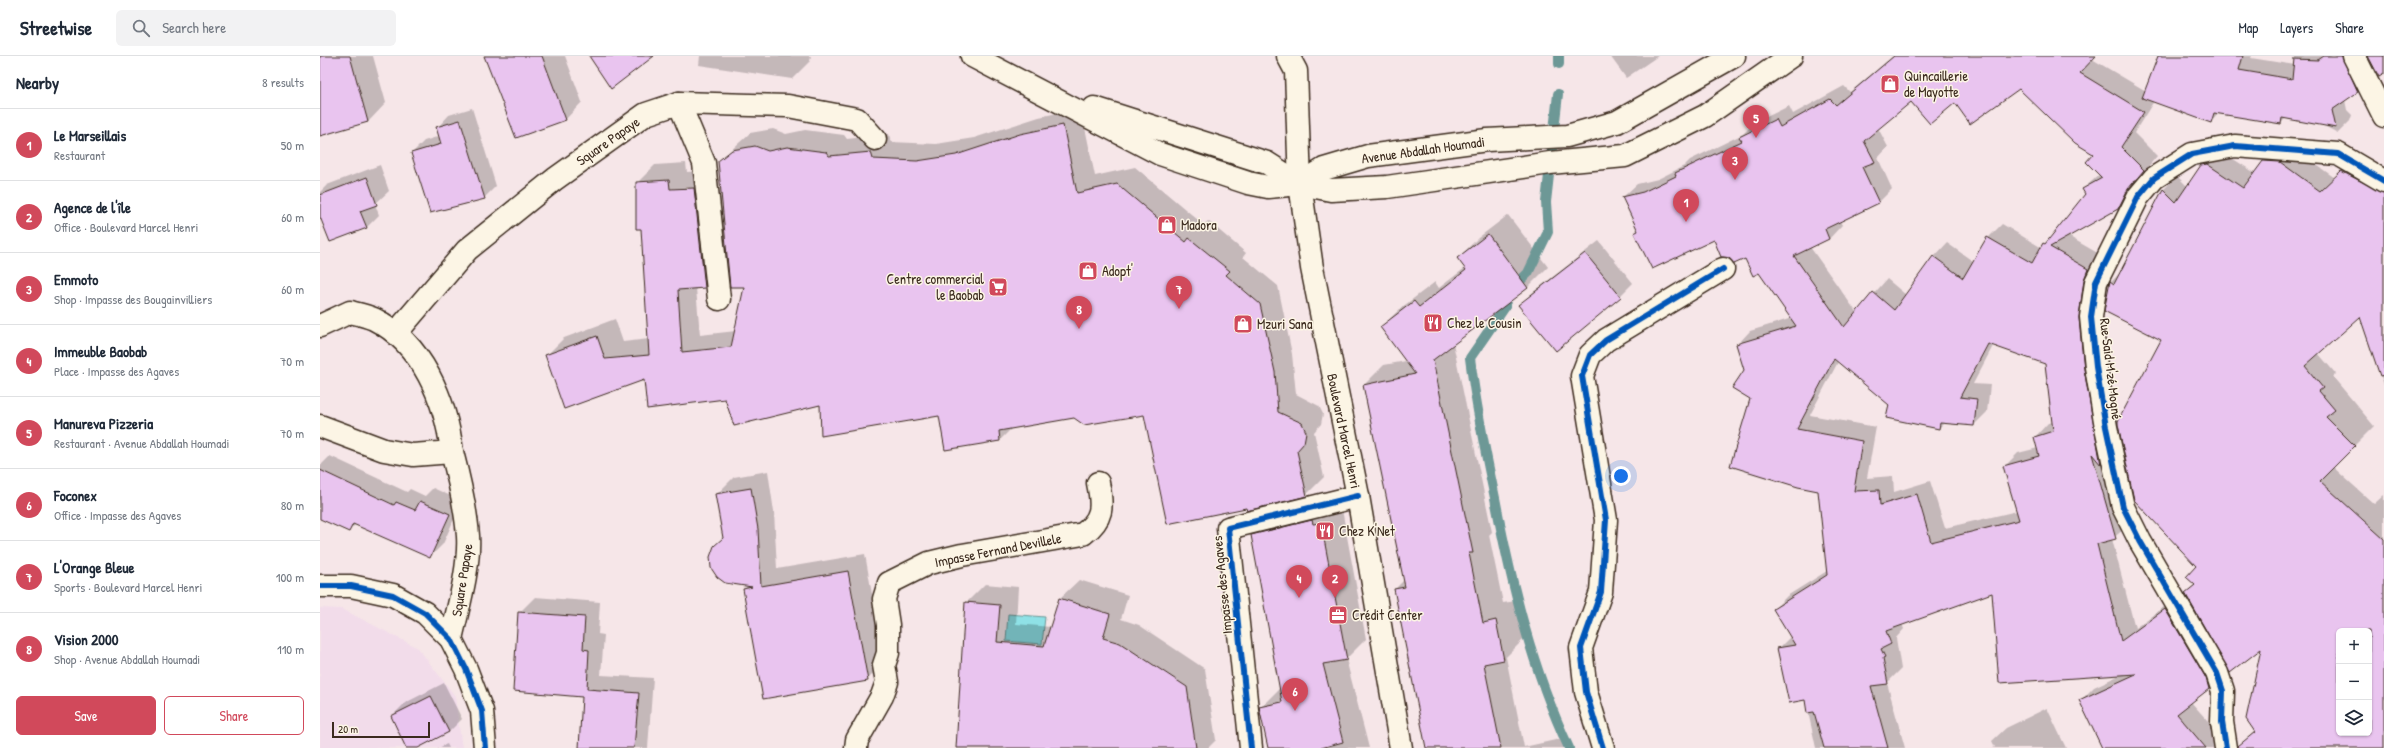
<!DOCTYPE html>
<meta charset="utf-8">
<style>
:root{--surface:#fff;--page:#f2f2f3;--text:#1f2937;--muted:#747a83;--line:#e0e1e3;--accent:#d1495b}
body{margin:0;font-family:"Patrick Hand",sans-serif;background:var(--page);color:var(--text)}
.controls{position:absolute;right:12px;bottom:12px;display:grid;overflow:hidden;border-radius:6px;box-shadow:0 1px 3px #0004}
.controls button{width:36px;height:36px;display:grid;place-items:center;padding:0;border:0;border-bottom:1px solid var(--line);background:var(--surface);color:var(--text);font:20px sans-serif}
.scale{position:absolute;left:12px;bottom:10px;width:98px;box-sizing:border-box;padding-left:4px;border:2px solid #3b2a1e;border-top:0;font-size:11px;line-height:14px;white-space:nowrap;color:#3b2a1e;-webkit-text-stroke:3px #fcf5e5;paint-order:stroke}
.you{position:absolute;left:1301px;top:420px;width:14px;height:14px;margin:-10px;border:3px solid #fff;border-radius:50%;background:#1a73e8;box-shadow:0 0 0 6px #1a73e833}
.badge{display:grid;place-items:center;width:26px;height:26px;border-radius:50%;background:var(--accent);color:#fff;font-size:13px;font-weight:700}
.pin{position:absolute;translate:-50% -33px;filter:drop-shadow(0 1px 2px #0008)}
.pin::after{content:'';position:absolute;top:21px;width:14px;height:12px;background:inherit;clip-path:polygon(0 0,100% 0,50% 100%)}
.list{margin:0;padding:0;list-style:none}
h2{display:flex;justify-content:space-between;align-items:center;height:52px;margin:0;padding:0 16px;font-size:17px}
h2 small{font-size:13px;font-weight:400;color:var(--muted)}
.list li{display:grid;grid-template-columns:26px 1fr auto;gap:12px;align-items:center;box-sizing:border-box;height:72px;padding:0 16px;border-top:1px solid var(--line)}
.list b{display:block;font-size:15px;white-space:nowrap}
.list p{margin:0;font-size:13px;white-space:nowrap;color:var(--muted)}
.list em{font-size:13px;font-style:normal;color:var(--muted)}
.actions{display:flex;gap:8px;padding:12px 16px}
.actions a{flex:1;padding:9px 0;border:1px solid var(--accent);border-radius:6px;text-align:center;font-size:14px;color:var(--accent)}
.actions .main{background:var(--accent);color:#fff}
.icon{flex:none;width:22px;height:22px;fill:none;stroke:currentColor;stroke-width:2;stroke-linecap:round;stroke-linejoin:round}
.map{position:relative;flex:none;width:2064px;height:692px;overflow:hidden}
header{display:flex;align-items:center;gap:24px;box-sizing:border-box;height:56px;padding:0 20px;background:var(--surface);border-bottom:1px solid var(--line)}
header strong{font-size:19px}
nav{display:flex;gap:22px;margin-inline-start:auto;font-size:14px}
.search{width:280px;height:36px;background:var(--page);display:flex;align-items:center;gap:10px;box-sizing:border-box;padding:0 14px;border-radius:6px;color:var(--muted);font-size:15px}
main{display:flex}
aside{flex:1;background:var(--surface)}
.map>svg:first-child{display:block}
.built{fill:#f2dcea}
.water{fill:#8fe1e6;stroke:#6d9896}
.shadow{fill:#0003;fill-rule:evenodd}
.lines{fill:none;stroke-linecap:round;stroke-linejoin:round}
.stream{stroke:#6d9896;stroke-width:10}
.building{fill:#e9c4ef;stroke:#3b2a1e;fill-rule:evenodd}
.minor-casing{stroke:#3b2a1e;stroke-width:25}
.major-casing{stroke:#3b2a1e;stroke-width:25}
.minor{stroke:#fcf5e5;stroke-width:22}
.major{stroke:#fcf5e5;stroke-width:22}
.cycleway-casing{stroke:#fcf5e5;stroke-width:8}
.cycleway{stroke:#0057b8;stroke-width:6}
.labels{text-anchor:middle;stroke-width:3;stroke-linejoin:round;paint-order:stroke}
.poi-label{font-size:14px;fill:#3b2a1e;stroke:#fcf5e5;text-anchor:start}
.street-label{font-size:14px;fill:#3b2a1e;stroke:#fcf5e5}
</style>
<header>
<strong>Streetwise</strong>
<div class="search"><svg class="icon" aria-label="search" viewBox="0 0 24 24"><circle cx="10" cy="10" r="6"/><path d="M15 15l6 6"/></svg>Search here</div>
<nav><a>Map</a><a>Layers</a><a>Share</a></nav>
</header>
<main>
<aside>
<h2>Nearby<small>8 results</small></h2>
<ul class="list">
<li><span class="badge">1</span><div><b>Le Marseillais</b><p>Restaurant</p></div><em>50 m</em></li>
<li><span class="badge">2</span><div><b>Agence de l'île</b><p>Office · Boulevard Marcel Henri</p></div><em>60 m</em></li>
<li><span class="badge">3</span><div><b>Emmoto</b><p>Shop · Impasse des Bougainvilliers</p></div><em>60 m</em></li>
<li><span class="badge">4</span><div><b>Immeuble Baobab</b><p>Place · Impasse des Agaves</p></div><em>70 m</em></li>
<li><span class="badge">5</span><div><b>Manureva Pizzeria</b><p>Restaurant · Avenue Abdallah Houmadi</p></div><em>70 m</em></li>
<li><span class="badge">6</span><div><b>Foconex</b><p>Office · Impasse des Agaves</p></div><em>80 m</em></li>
<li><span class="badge">7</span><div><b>L'Orange Bleue</b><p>Sports · Boulevard Marcel Henri</p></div><em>100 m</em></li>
<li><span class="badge">8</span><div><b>Vision 2000</b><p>Shop · Avenue Abdallah Houmadi</p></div><em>110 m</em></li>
</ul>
<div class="actions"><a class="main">Save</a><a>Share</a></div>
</aside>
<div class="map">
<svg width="2064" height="692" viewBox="0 0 2064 692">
<rect width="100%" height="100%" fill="#f6e6e8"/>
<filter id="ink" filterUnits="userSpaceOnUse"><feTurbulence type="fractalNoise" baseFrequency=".025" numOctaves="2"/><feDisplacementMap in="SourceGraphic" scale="8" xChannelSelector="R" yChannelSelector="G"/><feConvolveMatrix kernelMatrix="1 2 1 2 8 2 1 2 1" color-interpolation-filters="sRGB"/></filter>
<g filter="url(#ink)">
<path class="built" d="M 0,552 L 22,553 L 98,592 L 135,640 L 142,692 L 0,692 Z"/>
<path class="water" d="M 688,558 L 725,561 L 722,588 L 686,585 Z"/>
<g class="shadow">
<path d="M 0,0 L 53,0 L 66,47 L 48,66 L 0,79 Z"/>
<path d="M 165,0 L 245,0 L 262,46 L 246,63 L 197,81 Z"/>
<path d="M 380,0 L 491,0 L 490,5 L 472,23 L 379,9 Z"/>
<path d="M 1290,0 L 1338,0 L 1306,22 Z"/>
<path d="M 1573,0 L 1775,0 L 1772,3 L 1826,35 L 1839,0 L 1932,0 L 1931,2 L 1975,9 L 1975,0 L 2040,0 L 2050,22 L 2025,44 L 2027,54 L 2032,59 L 2030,65 L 2018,77 L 2000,68 L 1966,62 L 1961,67 L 1899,57 L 1891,66 L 1834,45 L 1814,77 L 1837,100 L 1822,118 L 1811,139 L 1797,153 L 1748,180 L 1781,199 L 1772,248 L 1810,468 L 1792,483 L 1815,572 L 1859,540 L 1902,619 L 1871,646 L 1912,692 L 1783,692 L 1760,645 L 1774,631 L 1802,618 L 1673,536 L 1582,568 L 1584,573 L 1576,582 L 1581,613 L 1567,627 L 1585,692 L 1496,692 L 1485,642 L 1458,593 L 1471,580 L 1454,553 L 1467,540 L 1507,515 L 1499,434 L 1432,342 L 1417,289 L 1430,275 L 1472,262 L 1439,216 L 1425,202 L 1394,183 L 1315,178 L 1319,174 L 1303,141 L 1317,128 L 1338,123 L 1364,110 L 1370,104 L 1423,78 L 1434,67 L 1469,50 L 1473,58 L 1524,30 L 1530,36 ZM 1700,32 L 1775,98 L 1780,118 L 1763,133 L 1766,138 L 1722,192 L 1682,168 L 1668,182 L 1654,206 L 1627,187 L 1614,201 L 1586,239 L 1567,223 L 1537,257 L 1490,191 L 1509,183 L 1522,169 L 1520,165 L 1559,146 L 1572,133 L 1558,102 L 1568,91 L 1558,72 L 1591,45 L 1635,46 ZM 1674,288 L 1726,307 L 1733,366 L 1728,367 L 1715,381 L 1718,392 L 1698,397 L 1684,411 L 1697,455 L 1625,472 L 1610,425 L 1574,436 L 1573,420 L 1547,422 L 1556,371 L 1490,359 L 1518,306 L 1570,348 L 1619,372 L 1625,366 L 1654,369 L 1667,356 L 1670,329 L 1653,328 Z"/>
<path d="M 152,52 L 176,130 L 164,142 L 143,149 L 92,97 L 104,85 L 120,80 L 117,72 L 129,59 Z"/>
<path d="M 761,52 L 775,120 L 815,111 L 884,169 L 888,165 L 926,197 L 923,201 L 958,230 L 972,298 L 976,338 L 999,350 L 1003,358 L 1001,368 L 994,376 L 1004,421 L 986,439 L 927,450 L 825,358 L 754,361 L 692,372 L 680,384 L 625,393 L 620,359 L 406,342 L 226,300 L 244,282 L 295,263 L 303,286 L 329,283 L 322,172 L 317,127 L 335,109 L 366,107 L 367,116 L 392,114 L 403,214 L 385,231 L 376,232 L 380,279 L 416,275 L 425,230 L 399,105 L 430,77 L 453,73 L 466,78 L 485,74 L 524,79 L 527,83 L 569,78 L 571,86 L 616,88 L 654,82 L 719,61 Z"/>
<path d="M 1957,91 L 1974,93 L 2015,122 L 2036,102 L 2064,118 L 2064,329 L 2040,259 L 1998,297 L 2016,318 L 2013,321 L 2054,370 L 2013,411 L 2054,448 L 2064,439 L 2064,692 L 1913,692 L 1919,691 L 1935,675 L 1943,591 L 1866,537 L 1875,528 L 1878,510 L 1842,284 L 1791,226 L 1802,215 L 1844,133 L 1857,120 L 1868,131 L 1882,110 L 1896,96 L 1901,95 L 1935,117 ZM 2019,575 L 2049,575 L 2049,677 L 2019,677 Z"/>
<path d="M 60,109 L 69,135 L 55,148 L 59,159 L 46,172 L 0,158 L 0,136 L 7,129 Z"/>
<path d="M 1188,159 L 1228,211 L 1208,231 L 1133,287 L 1172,476 L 1169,479 L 1183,547 L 1196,545 L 1204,583 L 1186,601 L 1204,691 L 1249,681 L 1252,692 L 1107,692 L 1075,533 L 1084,524 L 1044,329 L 1064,309 L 1086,305 L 1061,271 L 1081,252 L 1115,226 L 1119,232 L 1145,212 L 1138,202 L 1158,182 Z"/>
<path d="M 1279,185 L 1313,227 L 1300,240 L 1199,250 L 1212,237 Z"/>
<path d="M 10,400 L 87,436 L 90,433 L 105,440 L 113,432 L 142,445 L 123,488 L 110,501 L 36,468 L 29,475 L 0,461 L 0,410 Z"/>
<path d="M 448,415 L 454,456 L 457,513 L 545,498 L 564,607 L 547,624 L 424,533 L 428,530 L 404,482 L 397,438 L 414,421 Z"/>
<path d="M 1021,448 L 1046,583 L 1026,603 L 1049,692 L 949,692 L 940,652 L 961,631 L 932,480 L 952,460 Z"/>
<path d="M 759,524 L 808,539 L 801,563 L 819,569 L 885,613 L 896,684 L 888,692 L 637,692 L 646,547 L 665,528 L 698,531 L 696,568 L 731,571 L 740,542 Z"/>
<path d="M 215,541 L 280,546 L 278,578 L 284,579 L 281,619 L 333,622 L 328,692 L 260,692 L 263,640 L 199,557 Z"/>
<path d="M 124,627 L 142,663 L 129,676 L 96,692 L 87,692 L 72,660 L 85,647 Z"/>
<path d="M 1727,652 L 1746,692 L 1673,692 L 1675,691 L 1672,685 L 1686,672 Z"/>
<path d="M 127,688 L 129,692 L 118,692 Z"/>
</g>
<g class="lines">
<g class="stream">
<path d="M 1239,8 L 1239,0"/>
<path d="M 1238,38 L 1226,146 L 1228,176 L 1208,217 L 1187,238 L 1185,251 L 1150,302 C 1156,349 1165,395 1175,442 C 1191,527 1212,613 1249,692"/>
</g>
</g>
<g class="building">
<path d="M 0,0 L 30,0 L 48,66 L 0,80 Z"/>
<path d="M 164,0 L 222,0 L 246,64 L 196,82 Z"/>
<path d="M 269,0 L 334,0 L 291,33 Z"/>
<path d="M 1574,0 L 1776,0 L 1760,17 L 1824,56 L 1801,91 L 1824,114 L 1808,133 L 1798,153 L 1730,191 L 1768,213 L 1764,224 L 1759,262 L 1764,313 L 1781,409 L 1772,398 L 1796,483 L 1777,488 L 1801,585 L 1845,553 L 1886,622 L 1889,633 L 1857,658 L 1886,692 L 1782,692 L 1759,644 L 1816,618 L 1679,627 L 1672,537 L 1566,575 L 1571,588 L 1561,593 L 1565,601 L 1563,602 L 1568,628 L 1551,630 L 1568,692 L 1504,692 L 1494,656 L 1487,657 L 1485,644 L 1469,647 L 1457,592 L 1475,589 L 1453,553 L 1507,519 L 1498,435 L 1478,431 L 1410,410 L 1430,343 L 1412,332 L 1424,314 L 1416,288 L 1476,270 L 1439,217 L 1433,220 L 1425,203 L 1414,208 L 1409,202 L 1401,201 L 1394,184 L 1332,213 L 1314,177 L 1318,175 L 1302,141 L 1323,136 L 1356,120 L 1355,117 L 1422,85 L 1419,81 L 1456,63 L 1460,71 L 1510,43 L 1516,49 ZM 1699,33 L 1755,87 L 1773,98 L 1766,106 L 1782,122 L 1762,133 L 1765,138 L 1725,188 L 1723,187 L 1712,207 L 1667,181 L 1643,222 L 1613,200 L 1574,254 L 1553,236 L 1524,271 L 1474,200 L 1509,183 L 1505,173 L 1559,147 L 1542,111 L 1555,106 L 1544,85 L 1591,46 L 1610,68 L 1635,47 L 1650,68 ZM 1668,288 L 1725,308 L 1733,375 L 1714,381 L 1719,400 L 1683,410 L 1699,464 L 1611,486 L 1597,438 L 1560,449 L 1559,434 L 1534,435 L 1542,385 L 1477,373 L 1514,303 L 1569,349 L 1566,362 L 1619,373 L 1620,367 L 1654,370 L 1657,343 L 1640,341 Z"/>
<path d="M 1838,0 L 1923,0 L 1919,14 L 1972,23 L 1974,3 L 1998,4 L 2004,0 L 2022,0 L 2038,36 L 2012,54 L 2016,72 L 1962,62 L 1961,68 L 1894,57 L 1891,67 L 1822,42 Z"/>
<path d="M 2048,0 L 2064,0 L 2064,18 L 2059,21 Z"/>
<path d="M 140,64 L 165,143 L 110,157 L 91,97 L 121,88 L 116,71 Z"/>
<path d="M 743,69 L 757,137 L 797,128 L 866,186 L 869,182 L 910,215 L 906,219 L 940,248 L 955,316 L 958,356 L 982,367 L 986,376 L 984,387 L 977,395 L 987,440 L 927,455 L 926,452 L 847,468 L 824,359 L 764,369 L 754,362 L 679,375 L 680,385 L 625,394 L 619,360 L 501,380 L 500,349 L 414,370 L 405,343 L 327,353 L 324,324 L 244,353 L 225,299 L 277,280 L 285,303 L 329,299 L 321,173 L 316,173 L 316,126 L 349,124 L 350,133 L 374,132 L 385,232 L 358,234 L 362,296 L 411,291 L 424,231 L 410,231 L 398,105 L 412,94 L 435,90 L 448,95 L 467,91 L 506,96 L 509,100 L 551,96 L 553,103 L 597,105 L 636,99 L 700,78 Z"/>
<path d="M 1943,105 L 1960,106 L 2000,135 L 2021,115 L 2064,137 L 2064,319 L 2060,320 L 2040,261 L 1985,310 L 2003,332 L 1999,335 L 2015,354 L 2006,361 L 2035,390 L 2000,425 L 2064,483 L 2064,692 L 1918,692 L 1918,690 L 1935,676 L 1926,663 L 1941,593 L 1910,617 L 1865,537 L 1875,529 L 1866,521 L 1876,510 L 1814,444 L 1798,369 L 1798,365 L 1841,284 L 1784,255 L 1790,225 L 1794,228 L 1843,133 L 1856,146 L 1881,109 L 1887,108 L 1923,132 ZM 2019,575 L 2049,575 L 2049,677 L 2019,677 Z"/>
<path d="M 47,121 L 57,149 L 40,155 L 47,172 L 10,186 L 0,161 L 0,139 Z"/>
<path d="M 1168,178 L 1208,232 L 1113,304 L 1153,497 L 1149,497 L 1163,567 L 1176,564 L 1184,604 L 1164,608 L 1181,692 L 1106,692 L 1074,533 L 1085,531 L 1043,329 L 1095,318 L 1060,271 L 1094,245 L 1099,251 L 1146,214 L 1137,202 Z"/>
<path d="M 1265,197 L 1301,241 L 1236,295 L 1198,249 Z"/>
<path d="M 0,414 L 74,449 L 76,446 L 95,454 L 100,445 L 130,458 L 110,502 L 33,468 L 29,476 L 0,463 Z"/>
<path d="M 431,432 L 438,473 L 441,530 L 528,515 L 548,625 L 443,643 L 423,533 L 432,531 L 405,527 L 397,521 L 391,512 L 390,501 L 394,490 L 403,482 L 395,438 Z"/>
<path d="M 992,464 L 993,468 L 1001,467 L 1027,604 L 1003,608 L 1023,686 L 1001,692 L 948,692 L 939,651 L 962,646 L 931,479 Z"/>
<path d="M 739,542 L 790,558 L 783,582 L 800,587 L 867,631 L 876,692 L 636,692 L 645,546 L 680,549 L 677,586 L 724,590 Z"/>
<path d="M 198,556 L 265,561 L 263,593 L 269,594 L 267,633 L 319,637 L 314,692 L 259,692 L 262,641 L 193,635 Z"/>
<path d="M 111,640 L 129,676 L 98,692 L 86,692 L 71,660 Z"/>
</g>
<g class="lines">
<g class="minor-casing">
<g id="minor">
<path d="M 968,0 L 976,15 L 980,128 L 1011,134 L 1067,131 L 1230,107 L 1305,100 L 1385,60 L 1471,0"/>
<path d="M 2034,0 L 2064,60"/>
<path d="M 359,47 L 384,107 L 399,243"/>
<path d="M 0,270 L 30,256 C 38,258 47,260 54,263 C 102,287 126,345 132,396 L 93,399 L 64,394 L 0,370"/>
<path d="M 76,277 L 147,194 L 235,123 L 326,58 L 359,47 L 468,50 L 537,63 L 555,83"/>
<path d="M 0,530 L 31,530 L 73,539 L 105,557 L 131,583 L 146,613 L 162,655 L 165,692"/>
<path d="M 131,583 C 138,552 150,511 148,480 C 146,452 139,423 132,396"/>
<path d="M 536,692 L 537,684 L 562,640 L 567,626 L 564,609 L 568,597 L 568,569 L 564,543 L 569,527 L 609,507 L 642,499 L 763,478 C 783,463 783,451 778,427"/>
<path d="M 931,692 L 908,472 L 1038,440"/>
<path d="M 1283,692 L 1266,636 L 1261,592 L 1281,536 L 1286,464 L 1262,320 L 1270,299 L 1286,284 L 1403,213"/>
<path d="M 1906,692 L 1902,666 L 1903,635 L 1897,617 L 1820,485 L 1803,451 L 1786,371 L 1776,311 L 1771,261 L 1776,226 L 1818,141 L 1834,122 L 1872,98 L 1915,90 L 2018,98 L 2064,125"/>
</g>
</g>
<g class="major-casing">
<g id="major">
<path d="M 652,0 L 840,98 L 928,127 L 948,131 L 980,128 L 1004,113 L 1048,100 L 1167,84 L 1247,80 L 1297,66 L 1414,0"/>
<path d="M 774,52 L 947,107 L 980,128"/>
<path d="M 980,128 L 992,212 L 1038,440 L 1081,692"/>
</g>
</g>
<use href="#minor" class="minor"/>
<use href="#major" class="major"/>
<g class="cycleway-casing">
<g id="cycleway">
<path d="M 0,530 L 31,530 L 73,539 L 105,557 L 131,583 L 146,613 L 162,655 L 165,692"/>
<path d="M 931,692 L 908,472 L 1038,440"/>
<path d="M 1283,692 L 1266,636 L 1261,592 L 1281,536 L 1286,464 L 1262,320 L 1270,299 L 1286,284 L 1403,213"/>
<path d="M 1906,692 L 1902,666 L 1903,635 L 1897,617 L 1820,485 L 1803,451 L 1786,371 L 1776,311 L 1771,261 L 1776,226 L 1818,141 L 1834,122 L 1872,98 L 1915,90 L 2018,98 L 2064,125"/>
</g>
</g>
<use href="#cycleway" class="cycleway"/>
</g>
</g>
<defs>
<g id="shop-square" transform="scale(1)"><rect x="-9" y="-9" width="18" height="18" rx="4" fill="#d1495b" stroke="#fcf5e5"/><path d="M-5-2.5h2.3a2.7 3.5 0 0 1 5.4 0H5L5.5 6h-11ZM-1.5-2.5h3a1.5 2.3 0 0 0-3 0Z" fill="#fff"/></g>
<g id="supermarket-square" transform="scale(1)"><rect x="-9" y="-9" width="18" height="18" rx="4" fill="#d1495b" stroke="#fcf5e5"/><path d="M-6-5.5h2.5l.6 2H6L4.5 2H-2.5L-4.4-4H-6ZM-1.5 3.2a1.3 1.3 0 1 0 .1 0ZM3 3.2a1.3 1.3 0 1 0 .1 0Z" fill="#fff"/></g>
<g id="restaurant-square" transform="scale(1)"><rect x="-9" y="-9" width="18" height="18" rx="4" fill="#d1495b" stroke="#fcf5e5"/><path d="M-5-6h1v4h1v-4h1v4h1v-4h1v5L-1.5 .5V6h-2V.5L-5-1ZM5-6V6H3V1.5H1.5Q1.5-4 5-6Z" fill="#fff"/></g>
<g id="office-square" transform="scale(1)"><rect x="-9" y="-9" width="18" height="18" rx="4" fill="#d1495b" stroke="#fcf5e5"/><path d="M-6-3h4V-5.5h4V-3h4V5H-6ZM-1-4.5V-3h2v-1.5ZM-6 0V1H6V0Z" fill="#fff"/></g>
</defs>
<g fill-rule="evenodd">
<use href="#shop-square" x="1570" y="28"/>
<use href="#shop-square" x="847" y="169"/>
<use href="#shop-square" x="768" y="215"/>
<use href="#supermarket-square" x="678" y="231"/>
<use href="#restaurant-square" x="1113" y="267"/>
<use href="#shop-square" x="923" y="268"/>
<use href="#restaurant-square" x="1005" y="475"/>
<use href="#office-square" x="1018" y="559"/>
</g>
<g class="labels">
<g class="poi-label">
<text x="1584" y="25">Quincaillerie<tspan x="1584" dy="16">de Mayotte</tspan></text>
<text x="861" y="174">Madora</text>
<text x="782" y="220">Adopt'</text>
<text x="664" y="228" text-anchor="end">Centre commercial<tspan x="664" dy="16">le Baobab</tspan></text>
<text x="1127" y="272">Chez le Cousin</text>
<text x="937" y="273">Mzuri Sana</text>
<text x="1019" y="480">Chez K'Net</text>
<text x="1032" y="564">Crédit Center</text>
</g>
<g class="street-label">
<text transform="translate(288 85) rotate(-35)" y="5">Square Papaye</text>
<text transform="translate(1103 94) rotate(-8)" y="5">Avenue Abdallah Houmadi</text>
<text transform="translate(1791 313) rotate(83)" y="5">Rue Said M'zé Mogné</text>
<text transform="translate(1024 375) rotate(78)" y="5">Boulevard Marcel Henri</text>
<text transform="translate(678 494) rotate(-11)" y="5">Impasse Fernand Devillele</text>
<text transform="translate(142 524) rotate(-81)" y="5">Square Papaye</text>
<text transform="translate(902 529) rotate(-96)" y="5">Impasse des Agaves</text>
</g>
</g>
</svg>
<div class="controls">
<button>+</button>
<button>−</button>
<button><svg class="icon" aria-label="layers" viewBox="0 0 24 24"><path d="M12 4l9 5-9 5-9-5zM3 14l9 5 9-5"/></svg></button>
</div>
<div class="scale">20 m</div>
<div class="you"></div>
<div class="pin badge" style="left:1366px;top:166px">1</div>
<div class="pin badge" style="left:1015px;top:542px">2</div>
<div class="pin badge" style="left:1415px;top:124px">3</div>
<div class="pin badge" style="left:979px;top:542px">4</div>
<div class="pin badge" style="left:1436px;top:82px">5</div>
<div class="pin badge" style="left:975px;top:655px">6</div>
<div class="pin badge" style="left:859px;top:253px">7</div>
<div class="pin badge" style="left:759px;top:273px">8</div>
</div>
</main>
